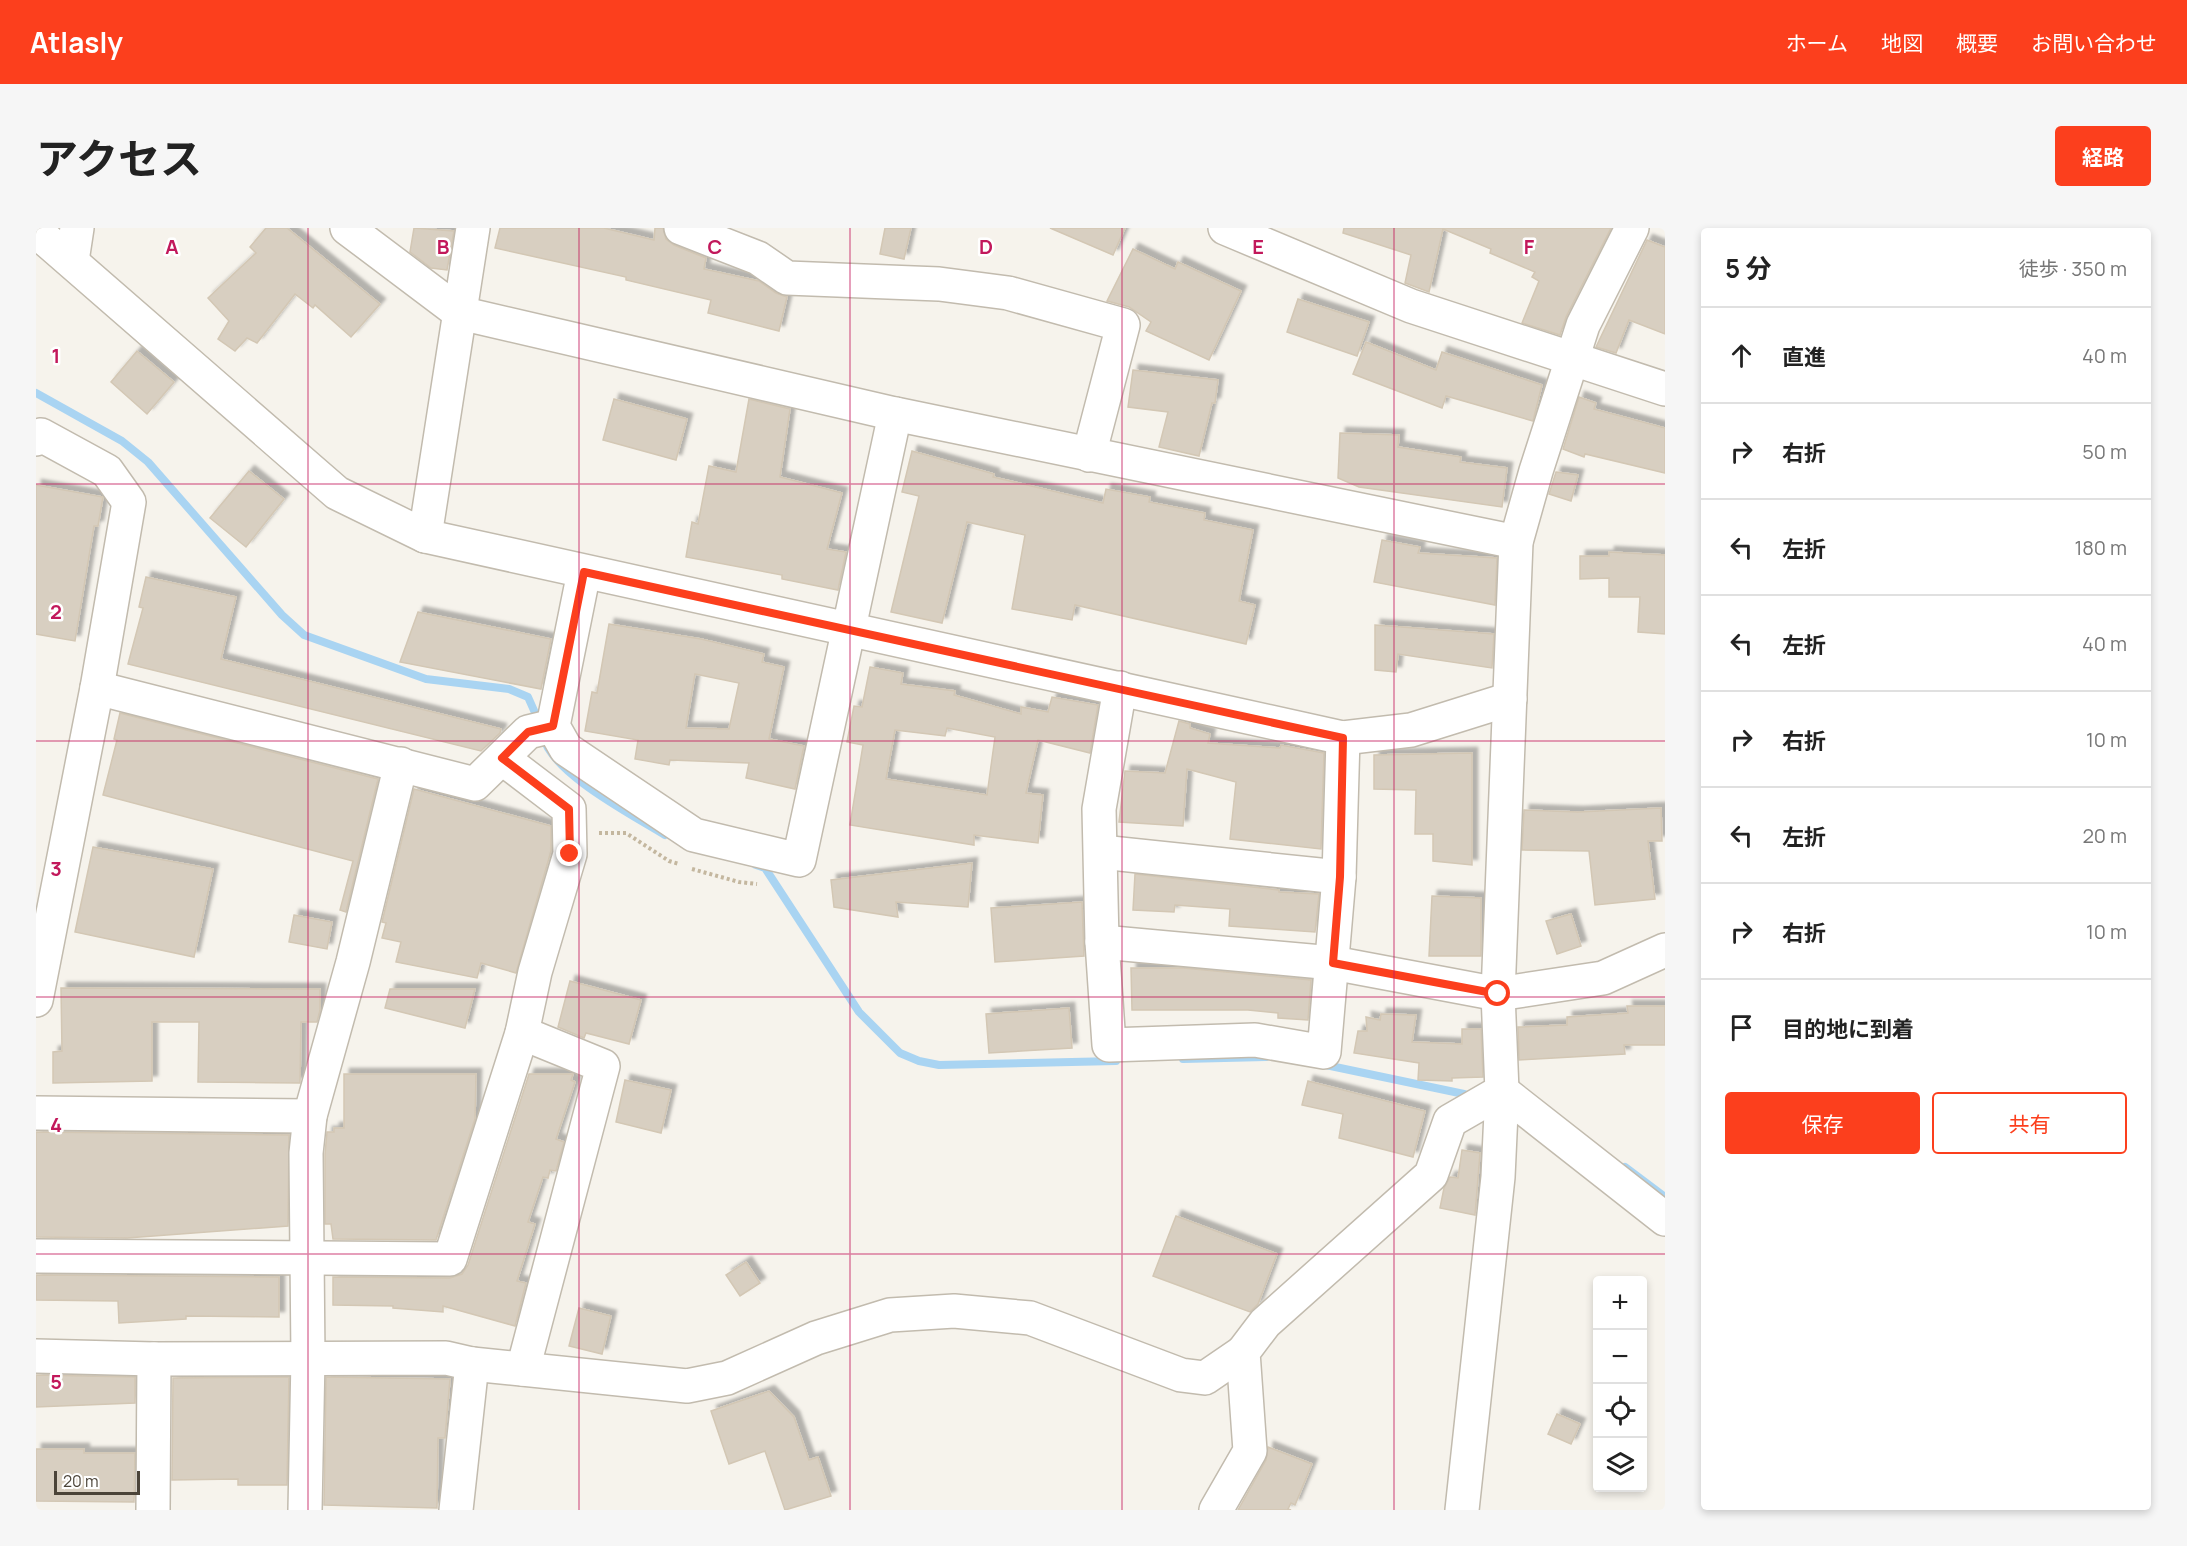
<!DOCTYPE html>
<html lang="ja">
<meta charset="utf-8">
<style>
:root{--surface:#fff;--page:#f6f6f6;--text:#222;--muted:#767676;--line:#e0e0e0;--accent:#fc3f1d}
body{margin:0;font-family:Manrope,"Noto Sans JP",sans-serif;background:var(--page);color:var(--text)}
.controls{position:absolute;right:18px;bottom:18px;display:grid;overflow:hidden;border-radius:6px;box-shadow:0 3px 9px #0003}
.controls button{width:54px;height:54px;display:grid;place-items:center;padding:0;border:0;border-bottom:2px solid var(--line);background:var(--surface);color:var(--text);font:30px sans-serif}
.scale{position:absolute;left:18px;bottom:15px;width:86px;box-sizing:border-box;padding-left:6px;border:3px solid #4b4439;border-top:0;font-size:16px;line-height:21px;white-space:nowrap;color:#4b4439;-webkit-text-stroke:4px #fff;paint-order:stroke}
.stop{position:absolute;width:18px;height:18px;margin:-14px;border:4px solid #fc3f1d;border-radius:50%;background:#fff}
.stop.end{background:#fc3f1d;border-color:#fff;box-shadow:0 2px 6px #0008}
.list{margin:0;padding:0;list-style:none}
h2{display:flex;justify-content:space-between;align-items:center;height:78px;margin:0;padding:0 24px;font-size:26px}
h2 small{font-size:20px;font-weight:400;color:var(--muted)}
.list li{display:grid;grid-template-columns:39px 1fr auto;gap:18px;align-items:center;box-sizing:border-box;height:96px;padding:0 24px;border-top:2px solid var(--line)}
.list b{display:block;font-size:22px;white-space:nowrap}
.list em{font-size:20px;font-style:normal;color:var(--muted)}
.actions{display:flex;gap:12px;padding:18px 24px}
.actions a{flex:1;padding:14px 0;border:2px solid var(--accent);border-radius:6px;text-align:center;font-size:21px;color:var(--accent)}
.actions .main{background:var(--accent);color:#fff}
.icon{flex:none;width:33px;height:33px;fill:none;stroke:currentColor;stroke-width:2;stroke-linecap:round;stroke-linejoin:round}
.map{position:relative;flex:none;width:1629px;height:1282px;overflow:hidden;border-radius:6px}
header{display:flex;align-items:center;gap:36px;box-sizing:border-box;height:84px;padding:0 30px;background:var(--accent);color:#fff}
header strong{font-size:28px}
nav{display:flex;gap:33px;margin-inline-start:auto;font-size:21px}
.intro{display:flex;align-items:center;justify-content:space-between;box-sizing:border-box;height:144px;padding:0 36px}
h1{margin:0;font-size:42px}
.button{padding:15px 27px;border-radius:6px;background:var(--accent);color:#fff;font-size:21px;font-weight:700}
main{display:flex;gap:36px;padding:0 36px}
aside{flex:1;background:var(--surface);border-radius:6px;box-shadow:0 3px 9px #0003}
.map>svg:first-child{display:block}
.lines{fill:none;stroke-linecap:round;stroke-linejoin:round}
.stream{stroke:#a9d4f2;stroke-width:8}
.building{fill:#d8cfc1;stroke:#d3c7b4;stroke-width:1.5;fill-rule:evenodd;filter:url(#shadow)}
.minor-casing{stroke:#c2bbae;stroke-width:36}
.tertiary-casing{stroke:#c2bbae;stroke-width:36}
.path{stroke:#c4b79f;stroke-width:4;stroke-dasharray:3 3;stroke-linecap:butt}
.minor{stroke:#fff;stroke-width:33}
.tertiary{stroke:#fff;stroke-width:33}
.route{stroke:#fc3f1d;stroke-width:8}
.grid{fill:none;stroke:#c2185b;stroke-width:1.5;stroke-opacity:0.55}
.grid-label{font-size:20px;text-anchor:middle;font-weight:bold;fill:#c2185b;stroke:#fff;stroke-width:5;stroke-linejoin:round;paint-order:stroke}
</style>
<header>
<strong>Atlasly</strong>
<nav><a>ホーム</a><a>地図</a><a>概要</a><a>お問い合わせ</a></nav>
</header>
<div class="intro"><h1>アクセス</h1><a class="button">経路</a></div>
<main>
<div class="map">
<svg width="1629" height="1282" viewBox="0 0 1629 1282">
<defs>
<filter id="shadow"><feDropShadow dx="5.5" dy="-5.5" stdDeviation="1.5" flood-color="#0004"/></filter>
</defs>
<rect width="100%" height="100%" fill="#f6f3ec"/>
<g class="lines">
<g class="stream">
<path d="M 0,165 L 86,213 L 112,234 L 246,387 L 268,407 L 390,451 L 473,461 L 492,469 L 504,496"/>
<path d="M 507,508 C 515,545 597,587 629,607"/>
<path d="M 720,637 L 729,640 L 823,784 L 864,825 L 883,833 L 903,837 L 1080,833"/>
<path d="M 1147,831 L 1230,829"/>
<path d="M 1285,836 L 1428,866"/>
<path d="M 1589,939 L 1629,969"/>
</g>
</g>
<g class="building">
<path d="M 230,0 L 251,0 L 344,76 L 315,109 L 279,77 L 277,80 L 259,66 L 221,115 L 211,110 L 199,123 L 182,111 L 193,93 L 172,70 L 220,25 L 214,19 Z"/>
<path d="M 378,0 L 418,3 L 411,42 L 395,40 L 374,24 Z"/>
<path d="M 464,0 L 568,0 L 618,12 L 619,0 L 627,0 L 630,11 L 638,17 L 670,30 L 668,41 L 723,53 L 740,65 L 751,69 L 743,103 L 672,85 L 675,72 L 590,52 L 590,49 L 459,20 Z"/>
<path d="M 849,0 L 875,0 L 868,31 L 844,26 Z"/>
<path d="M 1014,0 L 1089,0 L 1077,27 Z"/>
<path d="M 1308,0 L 1575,0 L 1530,89 L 1524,107 L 1486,95 L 1503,53 L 1496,49 L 1499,44 L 1454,25 L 1455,21 L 1407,1 L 1393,64 L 1369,55 L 1375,27 L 1307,5 Z"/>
<path d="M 1611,12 L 1629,19 L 1629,106 L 1593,92 L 1580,125 L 1560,119 Z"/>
<path d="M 1097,21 L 1139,41 L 1142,34 L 1205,63 L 1173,132 L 1110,103 L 1115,94 L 1093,79 L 1071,73 Z"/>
<path d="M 1262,71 L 1333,94 L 1321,128 L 1251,104 Z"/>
<path d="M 1330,114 L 1400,142 L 1406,124 L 1506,157 L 1497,193 L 1410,168 L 1406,180 L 1317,146 Z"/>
<path d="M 101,123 L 138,154 L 111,186 L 75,154 Z"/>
<path d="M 1097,142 L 1182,152 L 1179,175 L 1176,175 L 1163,228 L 1123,219 L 1132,184 L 1092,179 Z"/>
<path d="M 1543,169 L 1560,175 L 1558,181 L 1629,200 L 1629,245 L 1549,226 L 1548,229 L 1527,221 Z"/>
<path d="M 578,171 L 651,191 L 640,232 L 567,212 Z"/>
<path d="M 713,171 L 754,181 L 744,249 L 806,265 L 791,321 L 810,324 L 802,362 L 746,351 L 746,347 L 650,329 L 656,294 L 662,296 L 673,238 L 700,244 Z"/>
<path d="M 1304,205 L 1363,207 L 1362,219 L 1425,229 L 1424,234 L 1471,240 L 1466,279 L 1323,259 L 1302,250 Z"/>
<path d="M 876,223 L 958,246 L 957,249 L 1067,275 L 1070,261 L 1114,269 L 1113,274 L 1169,285 L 1168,292 L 1217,302 L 1203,373 L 1219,377 L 1210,416 L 1039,377 L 1036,392 L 976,381 L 989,307 L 931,294 L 906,395 L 855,384 L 883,268 L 866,264 Z"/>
<path d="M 213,243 L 248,271 L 210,319 L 174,290 Z"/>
<path d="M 1520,244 L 1542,247 L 1535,273 L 1513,266 Z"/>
<path d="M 0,257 L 67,269 L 62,298 L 58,298 L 39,413 L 0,406 Z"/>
<path d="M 1346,312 L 1384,319 L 1382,325 L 1461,330 L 1459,377 L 1338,354 Z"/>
<path d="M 1573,324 L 1629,327 L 1629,406 L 1602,404 L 1604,369 L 1573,369 L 1573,350 L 1544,351 L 1544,328 L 1573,328 Z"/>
<path d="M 110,349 L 200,369 L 185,431 L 465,501 L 464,505 L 445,523 L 92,436 L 107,380 L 103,379 Z"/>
<path d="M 382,384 L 515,411 L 505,461 L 364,434 Z"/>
<path d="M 573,396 L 665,411 L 728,426 L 726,434 L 748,439 L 733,511 L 768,518 L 759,561 L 710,550 L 713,535 L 634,532 L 633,537 L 599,531 L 602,512 L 549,503 L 556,464 L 561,465 ZM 659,446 L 703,455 L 693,501 L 650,500 Z"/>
<path d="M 1339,397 L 1458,406 L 1456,440 L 1362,426 L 1360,444 L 1339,442 Z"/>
<path d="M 834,439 L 867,445 L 865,456 L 919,463 L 918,467 L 985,486 L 985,479 L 1012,484 L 1016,469 L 1062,477 L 1054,525 L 1002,512 L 990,565 L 1007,567 L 1002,615 L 938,607 L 938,617 L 814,597 L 827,517 L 811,514 L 818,478 L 826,479 ZM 911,500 L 959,509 L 951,567 L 850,551 L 859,502 L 909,508 Z"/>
<path d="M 84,485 L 342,551 L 310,684 L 304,682 L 317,633 L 67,567 L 81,512 L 78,511 Z"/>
<path d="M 1143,493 L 1154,496 L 1154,500 L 1174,506 L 1172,515 L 1244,520 L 1245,517 L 1288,525 L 1285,621 L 1194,611 L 1200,554 L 1151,541 L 1147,598 L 1083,594 L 1089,543 L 1129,545 Z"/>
<path d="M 1436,525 L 1436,637 L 1397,633 L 1397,606 L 1379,606 L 1380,562 L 1338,561 L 1338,527 Z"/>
<path d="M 378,561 L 515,598 L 515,623 L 480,745 L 445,735 L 441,750 L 360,734 L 365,714 L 346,710 L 350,695 L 346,694 Z"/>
<path d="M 1625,580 L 1626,613 L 1612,613 L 1619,671 L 1559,677 L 1553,623 L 1486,622 L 1488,582 L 1542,584 Z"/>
<path d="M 57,619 L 177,641 L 158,729 L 39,704 Z"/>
<path d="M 936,635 L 932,679 L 860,674 L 862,689 L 798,679 L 795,652 Z"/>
<path d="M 1099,646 L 1243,662 L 1243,664 L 1283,666 L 1279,704 L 1193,698 L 1194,681 L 1139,677 L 1138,684 L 1097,682 Z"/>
<path d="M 1396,668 L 1445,670 L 1445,728 L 1393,728 Z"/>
<path d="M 1046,674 L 1048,728 L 959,734 L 955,680 Z"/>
<path d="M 1535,686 L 1545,718 L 1521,726 L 1510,693 Z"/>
<path d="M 258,687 L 296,694 L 291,721 L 253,714 Z"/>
<path d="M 1095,740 L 1148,740 L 1275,752 L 1272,792 L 1242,790 L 1242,785 L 1212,782 L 1096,782 Z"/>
<path d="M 534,753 L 605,772 L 593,816 L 550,805 L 548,810 L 522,799 Z"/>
<path d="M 25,760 L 284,761 L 284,782 L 281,794 L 265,794 L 264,855 L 162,854 L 163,794 L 116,794 L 116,853 L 17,855 L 17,824 L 26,823 Z"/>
<path d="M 354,761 L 439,761 L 429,800 L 349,780 Z"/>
<path d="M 1591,778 L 1629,778 L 1629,817 L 1588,817 L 1589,826 L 1483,832 L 1482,799 L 1531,797 L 1531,789 L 1592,785 Z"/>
<path d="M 1033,780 L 1036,820 L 953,825 L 950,786 Z"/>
<path d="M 1345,786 L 1380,787 L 1376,814 L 1426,816 L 1426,801 L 1445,801 L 1447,849 L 1416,850 L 1416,853 L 1382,852 L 1383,835 L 1318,825 L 1322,803 L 1331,803 L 1330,789 L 1344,792 Z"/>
<path d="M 308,846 L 440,846 L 439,891 L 400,1012 L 297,1011 L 295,996 L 289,996 L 289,926 L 291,904 L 298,904 L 298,900 L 308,900 Z"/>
<path d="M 493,846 L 537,846 L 535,852 L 539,854 L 520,911 L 528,914 L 520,943 L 514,942 L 512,950 L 507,949 L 492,994 L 499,996 L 481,1053 L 490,1055 L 479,1098 L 407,1078 L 407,1084 L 357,1080 L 357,1078 L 297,1077 L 297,1049 L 414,1050 L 426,1046 L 432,1037 Z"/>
<path d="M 589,852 L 635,862 L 625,905 L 580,894 Z"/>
<path d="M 1272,853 L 1389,883 L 1377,929 L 1303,910 L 1307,886 L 1266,877 Z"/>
<path d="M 0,904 L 253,907 L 252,998 L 91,1010 L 0,1009 Z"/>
<path d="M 1426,922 L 1444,925 L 1439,987 L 1404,980 L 1408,960 L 1414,949 L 1422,950 Z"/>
<path d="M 1140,988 L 1241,1026 L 1222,1076 L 1214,1084 L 1117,1048 Z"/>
<path d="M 710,1034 L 724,1055 L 704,1068 L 690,1047 Z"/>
<path d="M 0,1047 L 243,1049 L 243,1089 L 150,1088 L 150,1091 L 83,1095 L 82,1073 L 0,1072 Z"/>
<path d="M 543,1080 L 575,1088 L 566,1126 L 533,1118 Z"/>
<path d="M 0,1147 L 99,1149 L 99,1175 L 0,1179 Z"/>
<path d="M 253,1149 L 251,1257 L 202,1257 L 202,1251 L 136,1252 L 137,1150 Z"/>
<path d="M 290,1149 L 414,1151 L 409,1210 L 402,1210 L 401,1280 L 288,1277 Z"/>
<path d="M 733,1163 L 758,1189 L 773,1232 L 782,1229 L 795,1268 L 749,1282 L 729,1223 L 693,1236 L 675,1183 Z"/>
<path d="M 1521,1186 L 1544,1196 L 1535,1216 L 1512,1206 Z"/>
<path d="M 1232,1219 L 1276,1236 L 1259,1277 L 1255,1275 L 1252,1281 L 1255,1282 L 1202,1282 L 1230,1232 Z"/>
<path d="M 0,1221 L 48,1221 L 48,1225 L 99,1225 L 98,1274 L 0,1273 Z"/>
</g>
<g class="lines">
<g class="minor-casing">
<g id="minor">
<path d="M 311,0 L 424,85 L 859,186 L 1480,314"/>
<path d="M 645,0 L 722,30 L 751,50 L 903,56 L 972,65 L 1087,97 L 1053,227"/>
<path d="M 1189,0 L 1375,78 L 1629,161"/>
<path d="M 36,33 L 41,0"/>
<path d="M 0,211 L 5,207 L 71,243 L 93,274 L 61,460 L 0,772"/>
<path d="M 389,308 L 437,0"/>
<path d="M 548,344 L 517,498 L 530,521 L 658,607 L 763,632 L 859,186"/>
<path d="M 61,460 L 439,556 L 492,504 L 517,498"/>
<path d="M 1084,460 L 1063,581 L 1066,714 L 1073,817 L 1219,812 L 1288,824 L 1303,649 L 1307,510"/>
<path d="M 1065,624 L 1303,649"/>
<path d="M 1066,714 L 1297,735 L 1462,766 L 1567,750 L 1629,722"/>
<path d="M 486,805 L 567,838 L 487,1141"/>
<path d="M 1466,863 L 1629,991"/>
<path d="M 0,885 L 274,888"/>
<path d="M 0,1028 L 414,1031 L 486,805 L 499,744 L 534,626 L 533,581 L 466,530"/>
<path d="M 0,1128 L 118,1131 L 410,1130 L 436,1136 L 651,1158 L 691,1150 L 780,1110 L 854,1087 L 918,1083 L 994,1090 L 1145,1147 L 1169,1150 L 1207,1124"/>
<path d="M 117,1282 L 118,1131"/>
<path d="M 269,1282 L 272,1130 L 270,925 L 274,888 L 317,734 L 365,536"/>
<path d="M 420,1282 L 436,1136"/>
<path d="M 1180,1282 L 1214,1223 L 1207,1124 L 1229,1095 L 1395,947 L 1414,893 L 1466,863 L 1462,766 L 1480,314 L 1500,243 L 1547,97 L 1596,0"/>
<path d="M 1426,1282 L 1462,949 L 1466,863"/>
</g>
</g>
<g class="tertiary-casing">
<path id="tertiary" d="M 0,3 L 301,265 L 389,308 L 1307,510 L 1375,502 L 1474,471"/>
</g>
<g class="path">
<path d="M 563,605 L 590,605 L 633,633 L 643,636"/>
<path d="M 656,641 L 703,654 L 721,656"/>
</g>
<use href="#minor" class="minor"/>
<use href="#tertiary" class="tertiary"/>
</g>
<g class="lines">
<path class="route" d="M 534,626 L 533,581 L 466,530 L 492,504 L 517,498 L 548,344 L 1307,510 L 1304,649 L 1297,735 L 1462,766"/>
</g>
<path class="grid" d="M 272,0 L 272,1282M 543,0 L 543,1282M 814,0 L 814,1282M 1086,0 L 1086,1282M 1358,0 L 1358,1282M 0,256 L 1629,256M 0,513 L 1629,513M 0,769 L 1629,769M 0,1026 L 1629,1026"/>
<g class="grid-label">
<text x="136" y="26">A</text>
<text x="407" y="26">B</text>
<text x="679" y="26">C</text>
<text x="950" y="26">D</text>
<text x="1222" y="26">E</text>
<text x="1493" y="26">F</text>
<text x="20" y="135">1</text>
<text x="20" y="391">2</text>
<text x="20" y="648">3</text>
<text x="20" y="904">4</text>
<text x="20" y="1161">5</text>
</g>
</svg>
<div class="controls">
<button>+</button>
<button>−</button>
<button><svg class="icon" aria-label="locate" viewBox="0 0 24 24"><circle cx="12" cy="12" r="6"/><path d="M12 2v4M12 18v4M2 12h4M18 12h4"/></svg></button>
<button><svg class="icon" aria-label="layers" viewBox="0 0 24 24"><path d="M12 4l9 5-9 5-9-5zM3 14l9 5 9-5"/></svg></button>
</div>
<div class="scale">20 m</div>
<div class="stop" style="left:1462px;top:766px"></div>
<div class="stop end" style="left:534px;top:626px"></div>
</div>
<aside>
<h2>5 分<small>徒歩 · 350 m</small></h2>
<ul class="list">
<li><svg class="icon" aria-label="ahead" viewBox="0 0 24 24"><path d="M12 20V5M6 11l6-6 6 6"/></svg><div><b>直進</b></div><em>40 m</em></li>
<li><svg class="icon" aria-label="right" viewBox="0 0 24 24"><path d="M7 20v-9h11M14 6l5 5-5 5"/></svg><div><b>右折</b></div><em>50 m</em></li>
<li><svg class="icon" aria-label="left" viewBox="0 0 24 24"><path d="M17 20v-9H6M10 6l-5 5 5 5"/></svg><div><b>左折</b></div><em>180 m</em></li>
<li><svg class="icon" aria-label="left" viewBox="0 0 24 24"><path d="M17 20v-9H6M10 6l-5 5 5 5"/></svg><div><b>左折</b></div><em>40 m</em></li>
<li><svg class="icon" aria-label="right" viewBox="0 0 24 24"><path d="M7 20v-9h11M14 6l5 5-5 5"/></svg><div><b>右折</b></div><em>10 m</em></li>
<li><svg class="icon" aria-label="left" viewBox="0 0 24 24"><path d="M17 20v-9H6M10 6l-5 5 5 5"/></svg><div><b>左折</b></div><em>20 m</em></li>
<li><svg class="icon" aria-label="right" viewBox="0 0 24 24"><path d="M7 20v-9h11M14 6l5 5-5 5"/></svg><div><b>右折</b></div><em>10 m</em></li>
<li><svg class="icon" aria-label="arrive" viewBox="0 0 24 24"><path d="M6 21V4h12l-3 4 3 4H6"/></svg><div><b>目的地に到着</b></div></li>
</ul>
<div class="actions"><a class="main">保存</a><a>共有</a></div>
</aside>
</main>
